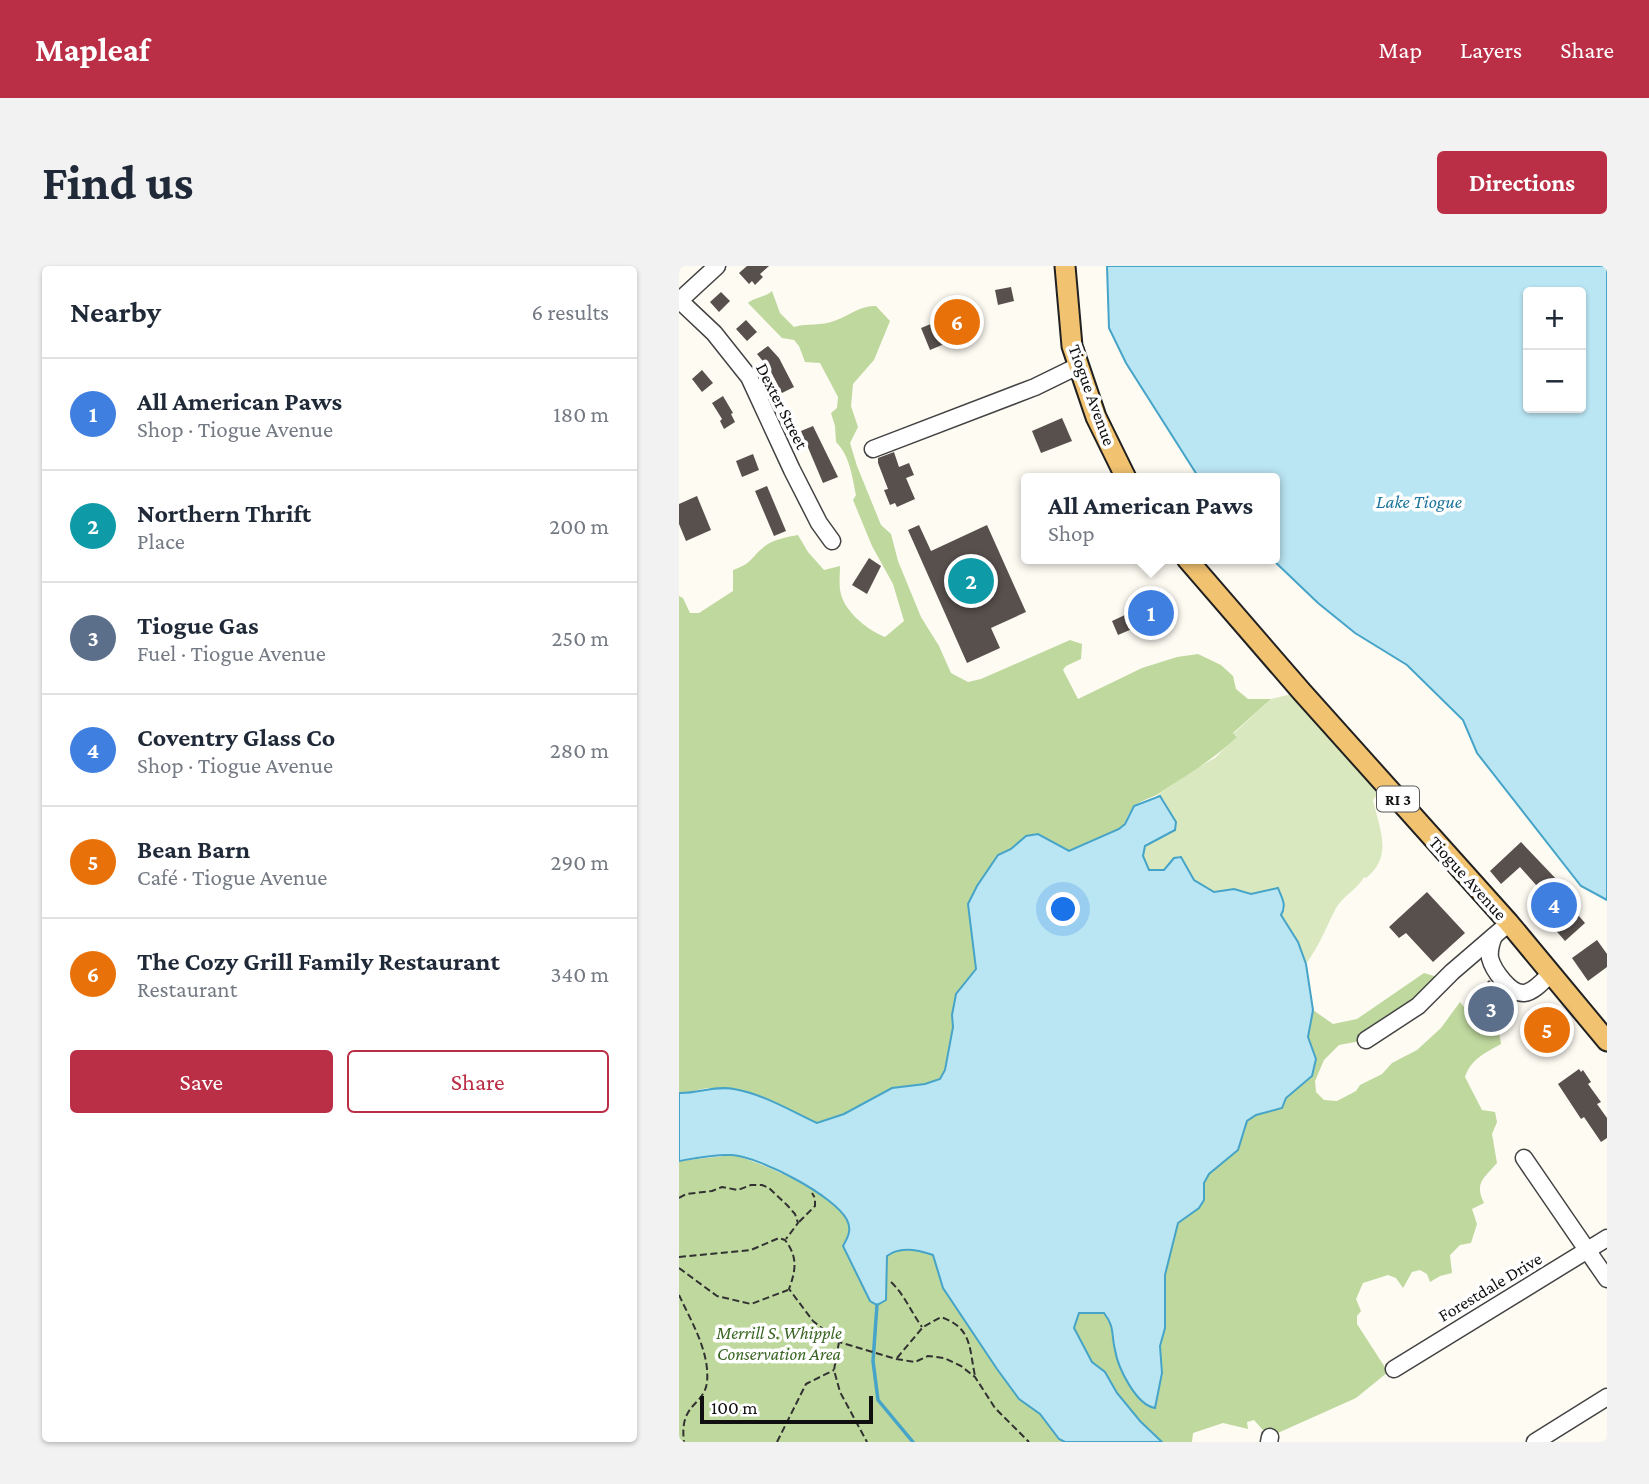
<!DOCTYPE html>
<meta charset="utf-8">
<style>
:root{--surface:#fff;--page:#f2f2f3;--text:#1f2937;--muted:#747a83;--line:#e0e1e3;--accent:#ba2e46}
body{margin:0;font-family:"Crimson Pro",serif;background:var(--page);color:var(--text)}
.controls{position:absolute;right:21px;top:21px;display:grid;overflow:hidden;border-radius:7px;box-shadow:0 2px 5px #0004}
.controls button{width:63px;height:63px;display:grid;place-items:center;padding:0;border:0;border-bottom:2px solid var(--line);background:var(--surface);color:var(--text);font:35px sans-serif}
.scale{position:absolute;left:21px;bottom:18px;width:173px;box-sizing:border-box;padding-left:7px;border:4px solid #101010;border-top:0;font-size:19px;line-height:24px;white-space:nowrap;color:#101010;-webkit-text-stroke:5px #fff;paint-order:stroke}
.you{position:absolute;left:385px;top:644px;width:24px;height:24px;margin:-18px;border:5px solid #fff;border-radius:50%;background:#1a73e8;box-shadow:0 0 0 10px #1a73e833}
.badge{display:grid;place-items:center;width:46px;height:46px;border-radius:50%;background:var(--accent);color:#fff;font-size:23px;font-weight:700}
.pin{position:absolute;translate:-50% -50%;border:4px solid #fff;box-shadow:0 2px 7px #0006}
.popup{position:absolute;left:342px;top:207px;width:259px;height:91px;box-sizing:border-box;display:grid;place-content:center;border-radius:7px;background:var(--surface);filter:drop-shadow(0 2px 5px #0005);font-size:23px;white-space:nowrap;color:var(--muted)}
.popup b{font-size:26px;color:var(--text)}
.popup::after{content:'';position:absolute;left:50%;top:100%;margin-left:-14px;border:14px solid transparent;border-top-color:var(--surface)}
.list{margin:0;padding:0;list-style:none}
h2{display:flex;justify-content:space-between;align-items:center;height:91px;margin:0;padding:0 28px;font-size:30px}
h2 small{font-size:23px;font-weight:400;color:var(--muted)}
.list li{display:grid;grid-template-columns:46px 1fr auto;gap:21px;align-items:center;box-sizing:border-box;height:112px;padding:0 28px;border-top:2px solid var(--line)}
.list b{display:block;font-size:26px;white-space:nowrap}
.list p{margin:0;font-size:23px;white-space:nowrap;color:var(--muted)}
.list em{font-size:23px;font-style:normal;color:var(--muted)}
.actions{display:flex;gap:14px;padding:21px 28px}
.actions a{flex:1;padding:16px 0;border:2px solid var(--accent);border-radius:7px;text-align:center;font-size:24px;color:var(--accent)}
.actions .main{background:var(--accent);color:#fff}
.map{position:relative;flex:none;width:928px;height:1176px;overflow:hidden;border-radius:7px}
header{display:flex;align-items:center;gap:42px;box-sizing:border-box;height:98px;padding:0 35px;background:var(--accent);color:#fff}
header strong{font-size:33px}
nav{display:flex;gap:38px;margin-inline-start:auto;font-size:24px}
.intro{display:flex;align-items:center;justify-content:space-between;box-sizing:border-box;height:168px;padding:0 42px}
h1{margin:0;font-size:49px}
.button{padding:18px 32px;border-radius:7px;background:var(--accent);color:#fff;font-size:24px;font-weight:700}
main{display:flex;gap:42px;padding:0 42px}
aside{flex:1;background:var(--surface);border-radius:7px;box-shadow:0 2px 5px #0004}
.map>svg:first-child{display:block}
.green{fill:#d9e8be}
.forest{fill:#bfd89e}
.water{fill:#bae5f3;stroke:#45a4c7;stroke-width:2;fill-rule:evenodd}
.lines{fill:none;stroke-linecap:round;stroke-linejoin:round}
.stream{stroke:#45a4c7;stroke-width:3.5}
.building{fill:#58504d}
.minor-casing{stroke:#434343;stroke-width:19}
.major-casing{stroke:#212121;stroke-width:23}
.path{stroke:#323232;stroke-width:2;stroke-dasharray:7 3.5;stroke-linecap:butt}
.minor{stroke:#fff;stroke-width:16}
.major{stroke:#f1c270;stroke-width:19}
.labels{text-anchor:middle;stroke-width:7;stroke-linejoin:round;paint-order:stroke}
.shield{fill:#fff;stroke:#585858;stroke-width:2}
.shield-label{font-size:16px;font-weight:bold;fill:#101010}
.street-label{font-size:18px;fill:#101010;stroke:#fff}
.park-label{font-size:18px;font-style:italic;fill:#396522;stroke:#fff}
.water-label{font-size:19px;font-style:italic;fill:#1e759d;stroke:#fff}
</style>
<header>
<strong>Mapleaf</strong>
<nav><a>Map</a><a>Layers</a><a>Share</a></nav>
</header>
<div class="intro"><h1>Find us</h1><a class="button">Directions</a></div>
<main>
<aside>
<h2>Nearby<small>6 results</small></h2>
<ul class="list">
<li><span class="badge" style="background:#3f7fe0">1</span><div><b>All American Paws</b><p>Shop · Tiogue Avenue</p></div><em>180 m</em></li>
<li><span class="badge" style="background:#0f9aa8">2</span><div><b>Northern Thrift</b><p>Place</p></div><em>200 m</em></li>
<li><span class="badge" style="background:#5c6f8a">3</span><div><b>Tiogue Gas</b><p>Fuel · Tiogue Avenue</p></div><em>250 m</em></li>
<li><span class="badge" style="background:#3f7fe0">4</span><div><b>Coventry Glass Co</b><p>Shop · Tiogue Avenue</p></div><em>280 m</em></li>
<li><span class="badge" style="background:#e8710a">5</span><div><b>Bean Barn</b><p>Café · Tiogue Avenue</p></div><em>290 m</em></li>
<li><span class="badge" style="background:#e8710a">6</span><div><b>The Cozy Grill Family Restaurant</b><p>Restaurant</p></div><em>340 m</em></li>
</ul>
<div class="actions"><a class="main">Save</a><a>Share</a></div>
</aside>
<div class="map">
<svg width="928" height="1176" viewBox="0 0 928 1176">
<rect width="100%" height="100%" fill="#fefbf3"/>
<path class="green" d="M 613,428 L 705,520 L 694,534 C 700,562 715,590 687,612 L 685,611 C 678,624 663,630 656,644 C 647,662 639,682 627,698 L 619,676 L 602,649 L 606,643 L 599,623 L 572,628 L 555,623 L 535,626 L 515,615 L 502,591 L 495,592 L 485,604 L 470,604 L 464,590 L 466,580 L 497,556 L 485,534 L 477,530 L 514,504 L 536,492 L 558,470 L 554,468 L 592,433 Z"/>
<g class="forest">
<path d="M 93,25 L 101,47 L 115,61 C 128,57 143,60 155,55 C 170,50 181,39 197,40 L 211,55 L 195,94 L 174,118 L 172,140 L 179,161 L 171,177 L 178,200 L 202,259 L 212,268 L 219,295 L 242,351 L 260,380 L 272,407 L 289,416 L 302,413 L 391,374 L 403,378 L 402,393 L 387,400 L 384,404 L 399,433 L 463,402 L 498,391 L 519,388 L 542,399 L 554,410 L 557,423 L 569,433 L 592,433 L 554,467 L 558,471 C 534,494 506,510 479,528 C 472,532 460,535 455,541 C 448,547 448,557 440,563 L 390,585 L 359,568 L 347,570 L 332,583 L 319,589 L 289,638 L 297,703 L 277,728 L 273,749 L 274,761 L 266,804 L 261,813 L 246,818 L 213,822 L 165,848 L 138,857 C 105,842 70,821 33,822 C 22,822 11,827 0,827 L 0,330 L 4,332 L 11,347 L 20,347 L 54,325 L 54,304 C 74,297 72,291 86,280 C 96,273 108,271 119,269 L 129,286 L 145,304 L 161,300 C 161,307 160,316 161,323 C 163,344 188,364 206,371 L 225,355 L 214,318 L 193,280 L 174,234 L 177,229 C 173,210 171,190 157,176 L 156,160 L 152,147 L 158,142 L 159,131 L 141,97 L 126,96 L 120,80 L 115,74 L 103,72 L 69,37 C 76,31 85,32 93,25 Z"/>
<path d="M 745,707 L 762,712 L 687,774 L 660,779 L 645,794 L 636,815 L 637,826 L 645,834 L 658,835 L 677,825 L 681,819 L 703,808 L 713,797 L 738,784 L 762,762 L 781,736 L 807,768 L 820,765 L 822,778 C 806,787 792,793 786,811 L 803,844 L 816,846 L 818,856 L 813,868 L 818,897 C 805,912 795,917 805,937 L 793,943 L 798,958 L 792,977 L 781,979 L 771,989 L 773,1007 L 761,1010 L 751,1016 L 748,1008 L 741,1004 L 733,1006 L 724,1022 L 717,1012 L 709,1009 L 684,1017 L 677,1033 L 682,1045 L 678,1050 L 678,1058 L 709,1106 L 677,1132 L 590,1171 L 575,1154 L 568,1156 L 569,1163 L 544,1157 L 514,1167 L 513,1176 L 483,1176 L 461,1155 L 438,1127 L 426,1106 L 413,1096 L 395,1062 L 400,1049 L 400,1046 L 425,1046 C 434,1058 436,1069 435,1083 L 483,1107 L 481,1080 L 486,1062 L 486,1009 L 499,957 L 520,942 L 525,933 L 525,917 L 530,908 L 559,884 L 568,855 L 577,849 L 603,842 L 607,832 L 625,817 L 637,793 L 629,771 L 634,744 L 654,758 L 678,753 Z"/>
<path d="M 54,889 C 81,896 171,932 171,965 C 171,969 167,975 165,980 L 191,1035 L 198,1039 L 207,1034 L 208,990 C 220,981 240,984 254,989 L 264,1022 L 318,1103 L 340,1133 L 361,1148 L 380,1173 L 386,1176 L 0,1176 L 0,895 Z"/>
</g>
<g class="water">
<path d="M 428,0 L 928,0 L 928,634 L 902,620 L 798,487 L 784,454 L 728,399 L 676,367 L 639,337 L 593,293 L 596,293 L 596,212 L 520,212 L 447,97 L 430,62 ZM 849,26 L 902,26 L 902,142 L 849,142 Z"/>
<path d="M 481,530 L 497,556 L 496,564 L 466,580 L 464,590 L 470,604 L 485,604 L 495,592 L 502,591 L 515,614 L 535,626 L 555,623 L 572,628 L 599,622 C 603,632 608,639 602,649 L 619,676 L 627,698 L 634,744 L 629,771 L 637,793 L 633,810 L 607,832 L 603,842 L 577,849 L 568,855 L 559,884 L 530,908 L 525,917 L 525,934 L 520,942 L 499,957 L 486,1009 L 486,1062 L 481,1080 L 483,1107 L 476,1142 C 457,1139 439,1102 436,1084 C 432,1068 436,1061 425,1047 L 400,1047 L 395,1062 L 413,1096 L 426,1106 L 438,1127 L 461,1155 L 483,1176 L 386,1176 L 380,1173 L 361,1148 L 340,1133 L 318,1103 L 264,1022 L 254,989 C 240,984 220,980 208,990 L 207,1034 L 198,1039 L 191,1035 L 164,980 C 169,971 173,964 168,954 C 156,930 81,891 53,889 C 36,888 17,892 0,895 L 0,827 C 18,828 36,819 55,823 C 84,828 112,845 138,857 L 165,848 L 213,822 L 246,818 L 261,813 L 266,804 L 274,761 L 273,749 L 277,728 L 297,703 L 289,638 L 298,620 L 319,589 L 332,583 L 347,570 L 359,568 L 390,585 L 440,563 L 446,558 L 455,540 Z"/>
</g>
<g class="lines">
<path class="stream" d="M 198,1039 L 194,1095 L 199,1134 L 234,1176"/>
</g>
<g class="building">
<path d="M 68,0 L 90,0 L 81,8 L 84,11 L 76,19 L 73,15 L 70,18 L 60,7 Z"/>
<path d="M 332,21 L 335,35 L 319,39 L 316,24 Z"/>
<path d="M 42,26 L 51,35 L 40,46 L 31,36 Z"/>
<path d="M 283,40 L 286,47 L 294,44 L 301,63 L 251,84 L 242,62 L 274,49 L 272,44 Z"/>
<path d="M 67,54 L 78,66 L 68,75 L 57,63 Z"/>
<path d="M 89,80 L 100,92 L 115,121 L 103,127 L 91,104 L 78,88 Z"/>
<path d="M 23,104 L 34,117 L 23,126 L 13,113 Z"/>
<path d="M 44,130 L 54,147 L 52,148 L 56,156 L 45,163 L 41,155 L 43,153 L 33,137 Z"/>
<path d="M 383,152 L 393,175 L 362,187 L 353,165 Z"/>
<path d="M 134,160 L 159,211 L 144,217 L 122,165 Z"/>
<path d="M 215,186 L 220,201 L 230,197 L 235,209 L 227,212 L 236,233 L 218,241 L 216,237 L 211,239 L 205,224 L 209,223 L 199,197 L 199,192 Z"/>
<path d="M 74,188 L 80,204 L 63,211 L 57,195 Z"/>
<path d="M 88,220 L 107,265 L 95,270 L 76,225 Z"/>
<path d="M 18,230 L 32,264 L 7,275 L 0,258 L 0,238 Z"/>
<path d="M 240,259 L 252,285 L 308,259 L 347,346 L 312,362 L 321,382 L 288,397 L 229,264 Z"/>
<path d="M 190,292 L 202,300 L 188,328 L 173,319 Z"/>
<path d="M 475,332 L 488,333 L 488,339 L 496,340 L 495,355 L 488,355 L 488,361 L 468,360 L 467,357 L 439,369 L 433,355 L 474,336 Z"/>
<path d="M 842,576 L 900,637 L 893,642 L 906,657 L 886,675 L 873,660 L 880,654 L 862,633 L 866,629 L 841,601 L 822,618 L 811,605 Z"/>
<path d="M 748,626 L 786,667 L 754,696 L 727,667 L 720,672 L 710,661 Z"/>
<path d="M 918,674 L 928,688 L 928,701 L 909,715 L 893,692 Z"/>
<path d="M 810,714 L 824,729 L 816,735 L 831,751 L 817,763 L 793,736 L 812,720 L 808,716 Z"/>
<path d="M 868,744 L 890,766 L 868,786 L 847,762 Z"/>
<path d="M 900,803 L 902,806 L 904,804 L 912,816 L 909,818 L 922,836 L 918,838 L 928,852 L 928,872 L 922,876 L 905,851 L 902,853 L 879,818 Z"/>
</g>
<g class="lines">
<g class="minor-casing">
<g id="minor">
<path d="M 0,35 L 38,0"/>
<path d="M 1,35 L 35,67 L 70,111 L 113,204 L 140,257 L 153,275"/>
<path d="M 194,183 L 356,121 L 399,100"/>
<path d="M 815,670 C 812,677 810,684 811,692 C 814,704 831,728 845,727 C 855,726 865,714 872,707"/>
<path d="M 687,774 L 739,740 L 773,706 L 830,657"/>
<path d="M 845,892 L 928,1013"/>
<path d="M 715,1103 L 928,972"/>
<path d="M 590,1176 L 591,1171"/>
<path d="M 856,1176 L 928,1131"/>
</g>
</g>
<g class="major-casing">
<g id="major">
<path d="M 386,0 L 393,80 L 417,151 L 447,212"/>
<path d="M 508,293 L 623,426 L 830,657 L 928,775"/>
</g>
</g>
<g class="path">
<path d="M 0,932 L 7,928 L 33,925 L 43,921 L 59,924 L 72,919 L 83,919 L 90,922 L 108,939 L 116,948 L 119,957 L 107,973"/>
<path d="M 120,956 L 136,940 L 136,932 L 133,927"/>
<path d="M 0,991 L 72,984 L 100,972 L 106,974 C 119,991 117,1004 110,1023 L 134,1055 L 160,1076 L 217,1093 L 236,1096 L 249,1090 L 265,1092 L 282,1100 L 296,1111 L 316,1142 L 350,1176"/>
<path d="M 0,1002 L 38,1030 L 72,1038 L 109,1024"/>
<path d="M 212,1016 C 225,1028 232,1046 243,1061"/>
<path d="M 0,1029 C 12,1055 31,1086 28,1116 C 25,1141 0,1136 5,1176"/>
<path d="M 160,1076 L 155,1104 L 161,1126 L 188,1176"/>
<path d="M 218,1092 L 244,1061 L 262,1051 C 293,1062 290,1081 296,1110"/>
<path d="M 98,1176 L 127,1118 L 155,1104"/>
</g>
<use href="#minor" class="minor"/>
<use href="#major" class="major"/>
</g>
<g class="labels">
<rect class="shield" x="698" y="520.5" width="42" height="25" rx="5"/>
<g class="shield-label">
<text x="719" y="539">RI 3</text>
</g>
<g class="street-label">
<text transform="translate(413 129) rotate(70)" y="6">Tiogue Avenue</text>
<text transform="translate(103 140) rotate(63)" y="6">Dexter Street</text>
<text transform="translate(789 612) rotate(48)" y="6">Tiogue Avenue</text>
<text transform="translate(811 1021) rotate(-31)" y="6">Forestdale Drive</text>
</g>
<g class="park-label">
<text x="100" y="1073">Merrill S. Whipple<tspan x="100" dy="21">Conservation Area</tspan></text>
</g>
<g class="water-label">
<text x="740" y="242">Lake Tiogue</text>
</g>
</g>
</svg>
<div class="controls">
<button>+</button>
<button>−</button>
</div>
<div class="scale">100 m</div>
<div class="you"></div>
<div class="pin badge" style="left:472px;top:347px;background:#3f7fe0">1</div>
<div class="popup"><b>All American Paws</b>Shop</div>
<div class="pin badge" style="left:292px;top:315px;background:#0f9aa8">2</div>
<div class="pin badge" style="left:812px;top:743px;background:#5c6f8a">3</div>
<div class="pin badge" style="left:875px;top:639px;background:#3f7fe0">4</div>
<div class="pin badge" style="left:868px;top:764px;background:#e8710a">5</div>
<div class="pin badge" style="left:278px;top:56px;background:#e8710a">6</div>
</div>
</main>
